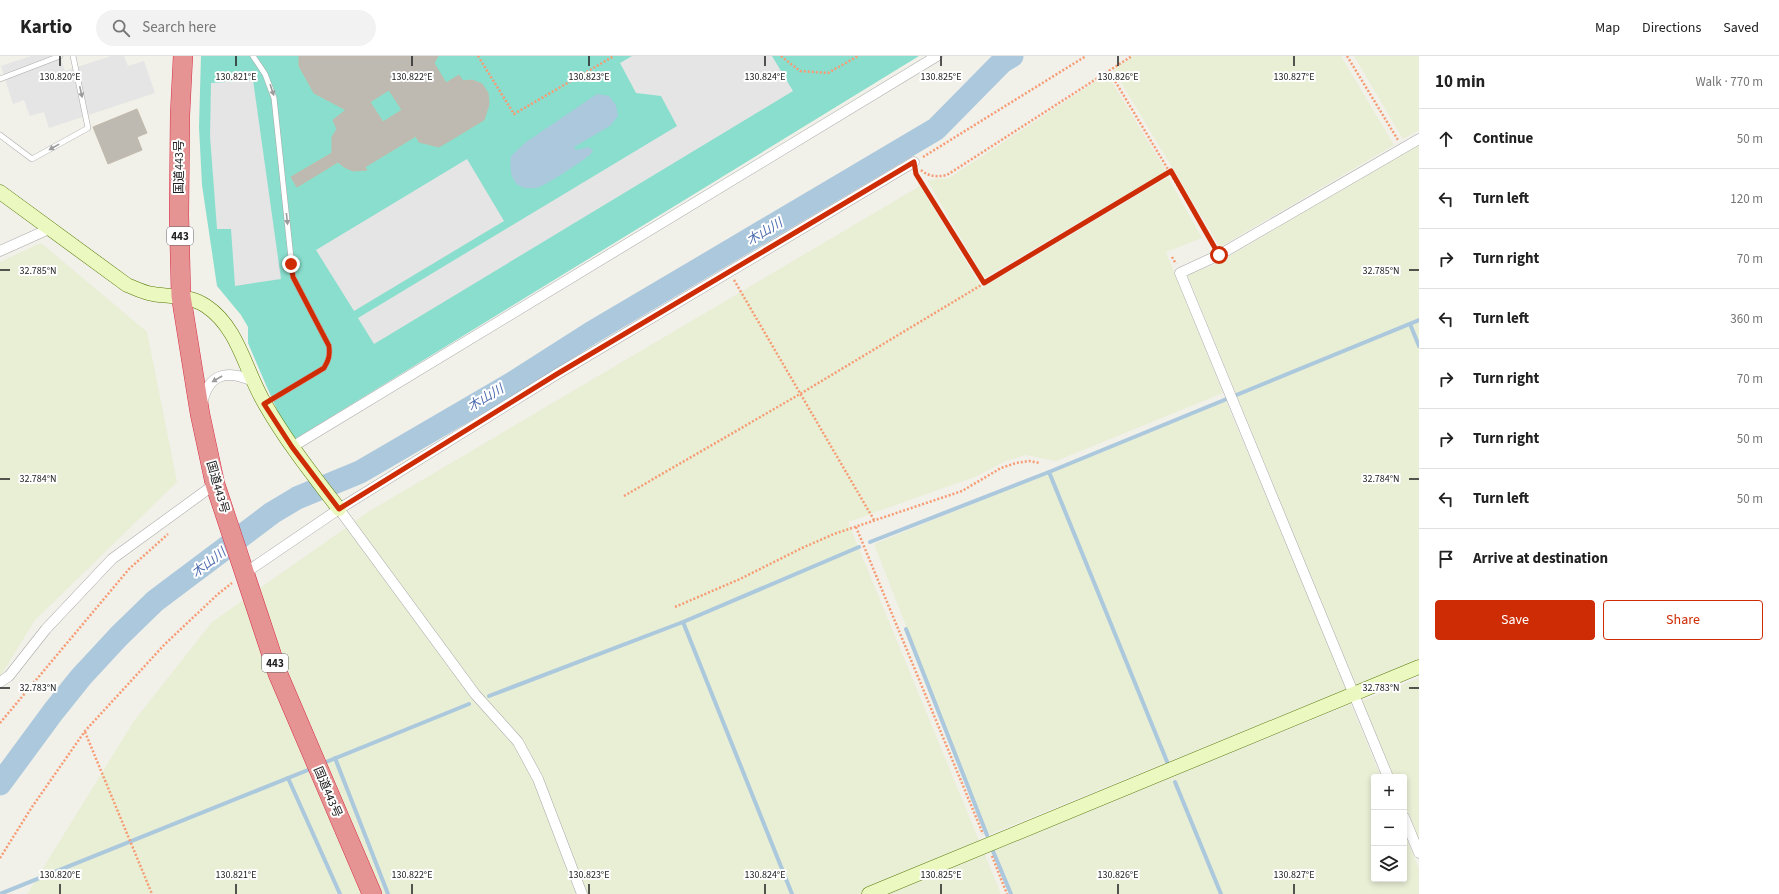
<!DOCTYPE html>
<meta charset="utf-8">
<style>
:root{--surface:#fff;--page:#f2f2f2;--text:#222;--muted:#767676;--line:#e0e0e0;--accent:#ce2c05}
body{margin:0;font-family:"Source Sans 3","Noto Sans JP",sans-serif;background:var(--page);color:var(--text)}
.controls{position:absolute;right:12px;bottom:12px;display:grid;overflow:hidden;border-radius:4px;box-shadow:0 2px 6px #0003}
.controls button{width:36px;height:36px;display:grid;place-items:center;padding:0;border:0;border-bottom:1px solid var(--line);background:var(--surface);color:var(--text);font:20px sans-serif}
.stop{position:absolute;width:12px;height:12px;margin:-9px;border:3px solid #ce2c05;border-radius:50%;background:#fff}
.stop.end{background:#ce2c05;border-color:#fff;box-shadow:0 1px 4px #0008}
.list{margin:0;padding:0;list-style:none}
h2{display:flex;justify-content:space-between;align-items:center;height:52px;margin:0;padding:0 16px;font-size:17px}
h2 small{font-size:13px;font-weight:400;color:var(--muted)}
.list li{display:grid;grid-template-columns:26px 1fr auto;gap:12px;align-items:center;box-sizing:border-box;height:60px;padding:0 16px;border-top:1px solid var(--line)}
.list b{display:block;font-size:15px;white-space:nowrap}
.list em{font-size:13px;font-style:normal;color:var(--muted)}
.actions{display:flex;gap:8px;padding:12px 16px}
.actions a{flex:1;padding:9px 0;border:1px solid var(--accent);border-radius:4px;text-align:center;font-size:14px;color:var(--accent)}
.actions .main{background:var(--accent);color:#fff}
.icon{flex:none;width:22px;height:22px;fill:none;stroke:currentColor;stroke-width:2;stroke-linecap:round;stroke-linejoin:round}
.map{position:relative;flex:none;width:1419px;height:838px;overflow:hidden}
header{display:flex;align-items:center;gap:24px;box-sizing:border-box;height:56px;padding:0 20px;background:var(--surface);border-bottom:1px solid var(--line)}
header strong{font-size:19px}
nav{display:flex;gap:22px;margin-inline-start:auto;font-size:14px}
.search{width:280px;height:36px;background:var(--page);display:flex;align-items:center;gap:10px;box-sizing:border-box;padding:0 14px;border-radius:22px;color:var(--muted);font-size:15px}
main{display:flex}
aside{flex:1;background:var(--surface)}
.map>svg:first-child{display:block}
.farmland{fill:#e8efd5}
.pitch{fill:#89decd}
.parking{fill:#e5e5e5}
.water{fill:#abc8dd}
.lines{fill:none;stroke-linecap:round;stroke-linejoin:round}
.stream{stroke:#abc8dd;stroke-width:4}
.river{stroke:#abc8dd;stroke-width:23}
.building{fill:#beb9b1;stroke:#c3baab;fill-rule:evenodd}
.lane-casing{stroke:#a8a8a8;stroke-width:6}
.street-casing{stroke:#a8a8a8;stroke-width:11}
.secondary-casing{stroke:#577908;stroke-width:15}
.highway-casing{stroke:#d72d47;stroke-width:20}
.path{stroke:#f79b74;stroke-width:2.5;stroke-dasharray:2 2;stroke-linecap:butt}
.lane{stroke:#fff;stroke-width:5}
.street{stroke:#fff;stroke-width:10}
.secondary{stroke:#ebf8bf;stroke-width:14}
.highway{stroke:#e69493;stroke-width:19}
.oneway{fill:#9b9b9b}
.route{stroke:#ce2c05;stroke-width:5}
.ticks{fill:none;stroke:#212121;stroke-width:1.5}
.labels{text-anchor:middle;stroke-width:4;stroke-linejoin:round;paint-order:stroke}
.shield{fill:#fff;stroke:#646464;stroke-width:1}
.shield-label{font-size:11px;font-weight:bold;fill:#212121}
.street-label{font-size:12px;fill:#212121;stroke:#fff}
.water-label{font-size:13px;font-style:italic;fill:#4f6db0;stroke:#fff}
.ticks-label{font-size:10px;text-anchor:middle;fill:#212121;stroke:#fff;stroke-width:4;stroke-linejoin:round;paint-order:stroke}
</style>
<header>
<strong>Kartio</strong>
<div class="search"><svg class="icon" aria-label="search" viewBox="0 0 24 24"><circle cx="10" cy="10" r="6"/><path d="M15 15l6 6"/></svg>Search here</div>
<nav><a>Map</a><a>Directions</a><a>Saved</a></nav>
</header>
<main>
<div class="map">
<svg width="1419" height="838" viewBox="0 0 1419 838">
<rect width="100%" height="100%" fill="#f1f0e9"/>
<g class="farmland">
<path d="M 1134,0 L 1341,0 L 1394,89 L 1220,191 L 1113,13 Z"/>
<path d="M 1354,0 L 1419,0 L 1419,74 L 1403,83 Z"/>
<path d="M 1107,18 L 1166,115 L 984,222 L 927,124 L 949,122 Z"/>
<path d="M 1419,87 L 1419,604 L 1356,630 L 1187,219 L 1216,208 Z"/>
<path d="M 1168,121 L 1202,182 L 1166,196 L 1223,337 L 1056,405 L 1026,399 L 1006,405 L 977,420 L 848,466 L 1001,838 L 27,838 L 134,665 L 212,566 L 368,456 L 920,130 L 982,232 Z"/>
<path d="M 41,187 L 147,276 L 177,426 L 35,564 L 0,621 L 0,206 Z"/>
<path d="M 1226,345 L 1347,633 L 988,779 L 874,488 Z"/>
<path d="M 1419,622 L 1419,784 L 1404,748 L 1404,721 L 1393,721 L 1362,645 Z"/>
<path d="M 1351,648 L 1381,721 L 1374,721 L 1374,823 L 1404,823 L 1404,776 L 1419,813 L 1419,838 L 1013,838 L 995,794 Z"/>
</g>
<path class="pitch" d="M 201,0 L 919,0 L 295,383 L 279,358 L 266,329 L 248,287 L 248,271 L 241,259 L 217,230 L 202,129 L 199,71 Z"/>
<g class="parking">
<path d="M 31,0 L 60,0 L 65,15 L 111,0 L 124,0 L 128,10 L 144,5 L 155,37 L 49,72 L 44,56 L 30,60 L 24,44 L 13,48 L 1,10 Z"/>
<path d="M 632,0 L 772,0 L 793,35 L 374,288 L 358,262 L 677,70 L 661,40 L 636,37 L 620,7 Z"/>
<path d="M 253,24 L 281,223 L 235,230 L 231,173 L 217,173 L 210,80 L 211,27 Z"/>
<path d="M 467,103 L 504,165 L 354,255 L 316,194 Z"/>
</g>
<path class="water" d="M 597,38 L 609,40 L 616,49 L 618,60 L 610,70 L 574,91 L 576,94 L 589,91 L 593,95 L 589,100 C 580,106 544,131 536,132 C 512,135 509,118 511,100 L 526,86 Z"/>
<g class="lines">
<g class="stream">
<path d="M 1410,268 L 1419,290"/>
<path d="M 1049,416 L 1168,708"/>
<path d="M 870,486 L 1049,416 L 1419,264"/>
<path d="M 683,566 L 792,838"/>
<path d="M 906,573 L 987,779"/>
<path d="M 489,640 L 683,566 L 859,491"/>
<path d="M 335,702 L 388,838"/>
<path d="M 321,708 L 469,648"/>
<path d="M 288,722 L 340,838"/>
<path d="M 1175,726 L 1221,838"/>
<path d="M 993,795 L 1011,838"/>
<path d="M 0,838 L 313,712"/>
</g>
<path class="river" d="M 0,728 L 53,656 L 81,621 L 119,580 L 155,545 L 272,457 L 297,442 L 360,416 L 511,328 L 591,277 L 936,73 L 1002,6 L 1012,0"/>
</g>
<g class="building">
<path d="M 299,0 L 438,0 L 434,7 L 446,27 L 459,19 L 463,25 L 472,24 L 482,28 L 488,37 L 489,48 L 484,64 L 439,91 L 419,86 L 416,80 L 365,111 L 367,114 L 353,115 L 344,111 L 338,106 L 297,131 L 291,121 L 332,97 L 332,81 L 337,73 L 333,64 L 346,54 L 314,37 L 299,10 ZM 389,34 L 402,54 L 383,66 L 370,46 Z"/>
<path d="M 137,53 L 147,77 L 137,81 L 142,94 L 108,108 L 93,71 Z"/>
</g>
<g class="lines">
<g class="lane-casing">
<g id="lane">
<path d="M 253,0 L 265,18 L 274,42 L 293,221 L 329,290 C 330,299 329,304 324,312 L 266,347"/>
<path d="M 0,23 L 60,0"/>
<path d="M 0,79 L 32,103 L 88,72 L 73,0"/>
</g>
</g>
<g class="street-casing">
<g id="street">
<path d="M 0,195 L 49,173"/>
<path d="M 202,348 C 208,318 226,313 253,325"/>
<path d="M 292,391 L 937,0"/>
<path d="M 339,453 L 475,638 L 518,686 L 538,723 L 582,838"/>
<path d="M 245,517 L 339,453 L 557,318 L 914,106"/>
<path d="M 0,626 L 9,620 L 46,573 L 112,503 L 215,428"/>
<path d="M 1388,721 L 1180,217 L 1219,199 L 1419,83"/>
<path d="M 1404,761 L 1419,797"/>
</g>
</g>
<g class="secondary-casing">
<g id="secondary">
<path d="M 0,136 L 127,229 C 135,232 144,237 153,238 C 171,241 190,239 206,250 C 239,272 245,315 265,348 C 286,385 313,419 339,453"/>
<path d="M 869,838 L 1419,611"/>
</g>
</g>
<g class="highway-casing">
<path id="highway" d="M 183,0 L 180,59 L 179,159 L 181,240 L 200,358 L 215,428 L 278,618 L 372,838"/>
</g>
<g class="path">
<path d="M 478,0 L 514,58 L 614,0"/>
<path d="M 781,0 L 800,15 L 828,17 L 858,0"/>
<path d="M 1347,0 L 1398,84"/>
<path d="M 1109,15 L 1214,190"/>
<path d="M 923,101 L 1086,0"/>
<path d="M 921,114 C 929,121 938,121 947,119 L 1132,0"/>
<path d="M 916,117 L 984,227"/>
<path d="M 1172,201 L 1176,208"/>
<path d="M 734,224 L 874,464"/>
<path d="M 624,440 L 800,338 L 1171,115"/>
<path d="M 856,471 L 983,778"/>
<path d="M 675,551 L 740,523 L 802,492 L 834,478 L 962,435 L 1001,412 L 1016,407 L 1029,405 L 1040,407"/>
<path d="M 0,667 L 129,513 L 168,478"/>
<path d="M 85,676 L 152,838"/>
<path d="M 992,800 L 1007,838"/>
<path d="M 0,802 L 32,751 L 85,675 L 165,588 L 218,538 L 232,527"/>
</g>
<use href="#lane" class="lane"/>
<use href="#street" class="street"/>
<use href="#secondary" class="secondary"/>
<use href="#highway" class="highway"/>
</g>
<defs><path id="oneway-solid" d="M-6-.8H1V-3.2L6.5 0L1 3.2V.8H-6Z"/></defs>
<g class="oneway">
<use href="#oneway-solid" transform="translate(272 34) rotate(71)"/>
<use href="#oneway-solid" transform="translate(81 36) rotate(78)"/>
<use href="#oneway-solid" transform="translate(54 91) rotate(151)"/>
<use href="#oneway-solid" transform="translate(287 163) rotate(84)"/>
<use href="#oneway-solid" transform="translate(217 323) rotate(150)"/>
</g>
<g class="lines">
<path class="route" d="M 291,208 L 293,221 L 329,290 C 330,299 329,304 324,312 L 264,348 L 292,391 L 339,453 L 557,318 L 914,106 L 916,118 L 984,227 L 1171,115 L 1219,199"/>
</g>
<path class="ticks" d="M 60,0 L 60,10M 236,0 L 236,10M 412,0 L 412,10M 589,0 L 589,10M 765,0 L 765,10M 941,0 L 941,10M 1118,0 L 1118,10M 1294,0 L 1294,10M 0,214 L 10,214M 1409,214 L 1419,214M 0,423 L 10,423M 1409,423 L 1419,423M 0,632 L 10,632M 1409,632 L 1419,632M 60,828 L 60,838M 236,828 L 236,838M 412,828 L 412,838M 589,828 L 589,838M 765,828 L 765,838M 941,828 L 941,838M 1118,828 L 1118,838M 1294,828 L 1294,838"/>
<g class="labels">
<g class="shield">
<rect x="167" y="171" width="26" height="18" rx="3"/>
<rect x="262" y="598" width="26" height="18" rx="3"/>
</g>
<g class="shield-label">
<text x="180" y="184">443</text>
<text x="275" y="611">443</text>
</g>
<g class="street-label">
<text transform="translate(179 111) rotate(-90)" y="4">国道443号</text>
<text transform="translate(218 431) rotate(74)" y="4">国道443号</text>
<text transform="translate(328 736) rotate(67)" y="4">国道443号</text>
</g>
<g class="water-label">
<text transform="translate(764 175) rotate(-31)" y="5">木山川</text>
<text transform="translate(485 341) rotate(-31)" y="5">木山川</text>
<text transform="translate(208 506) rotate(-37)" y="5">木山川</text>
</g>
</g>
<g class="ticks-label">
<text x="60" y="24">130.820°E</text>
<text x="236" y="24">130.821°E</text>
<text x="412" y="24">130.822°E</text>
<text x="589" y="24">130.823°E</text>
<text x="765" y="24">130.824°E</text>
<text x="941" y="24">130.825°E</text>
<text x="1118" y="24">130.826°E</text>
<text x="1294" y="24">130.827°E</text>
<text x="38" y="218">32.785°N</text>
<text x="1381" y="218">32.785°N</text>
<text x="38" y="426">32.784°N</text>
<text x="1381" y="426">32.784°N</text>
<text x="38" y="635">32.783°N</text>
<text x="1381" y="635">32.783°N</text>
<text x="60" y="822">130.820°E</text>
<text x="236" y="822">130.821°E</text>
<text x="412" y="822">130.822°E</text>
<text x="589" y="822">130.823°E</text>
<text x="765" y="822">130.824°E</text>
<text x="941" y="822">130.825°E</text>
<text x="1118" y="822">130.826°E</text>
<text x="1294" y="822">130.827°E</text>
</g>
</svg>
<div class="controls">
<button>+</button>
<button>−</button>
<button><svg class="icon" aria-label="layers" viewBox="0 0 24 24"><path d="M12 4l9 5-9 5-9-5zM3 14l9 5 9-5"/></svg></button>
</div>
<div class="stop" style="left:1219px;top:199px"></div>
<div class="stop end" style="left:291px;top:208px"></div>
</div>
<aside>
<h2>10 min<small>Walk · 770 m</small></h2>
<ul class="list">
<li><svg class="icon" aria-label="ahead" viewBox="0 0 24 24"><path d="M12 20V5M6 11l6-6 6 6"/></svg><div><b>Continue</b></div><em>50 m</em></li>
<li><svg class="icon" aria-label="left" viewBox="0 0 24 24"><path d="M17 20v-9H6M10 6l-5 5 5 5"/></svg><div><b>Turn left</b></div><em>120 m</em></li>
<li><svg class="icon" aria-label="right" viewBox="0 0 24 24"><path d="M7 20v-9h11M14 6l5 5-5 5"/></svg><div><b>Turn right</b></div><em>70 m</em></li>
<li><svg class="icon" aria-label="left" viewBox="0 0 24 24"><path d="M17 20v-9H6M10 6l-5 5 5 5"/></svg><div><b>Turn left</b></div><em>360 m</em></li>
<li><svg class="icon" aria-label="right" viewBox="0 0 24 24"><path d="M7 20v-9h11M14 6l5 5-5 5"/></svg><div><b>Turn right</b></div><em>70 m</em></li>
<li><svg class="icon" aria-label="right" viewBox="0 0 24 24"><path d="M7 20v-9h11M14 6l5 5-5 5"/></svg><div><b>Turn right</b></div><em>50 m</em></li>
<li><svg class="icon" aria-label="left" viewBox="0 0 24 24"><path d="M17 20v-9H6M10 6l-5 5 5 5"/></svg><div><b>Turn left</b></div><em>50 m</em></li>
<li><svg class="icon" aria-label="arrive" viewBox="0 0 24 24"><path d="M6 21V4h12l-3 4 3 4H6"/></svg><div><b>Arrive at destination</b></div></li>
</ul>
<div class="actions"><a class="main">Save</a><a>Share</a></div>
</aside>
</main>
